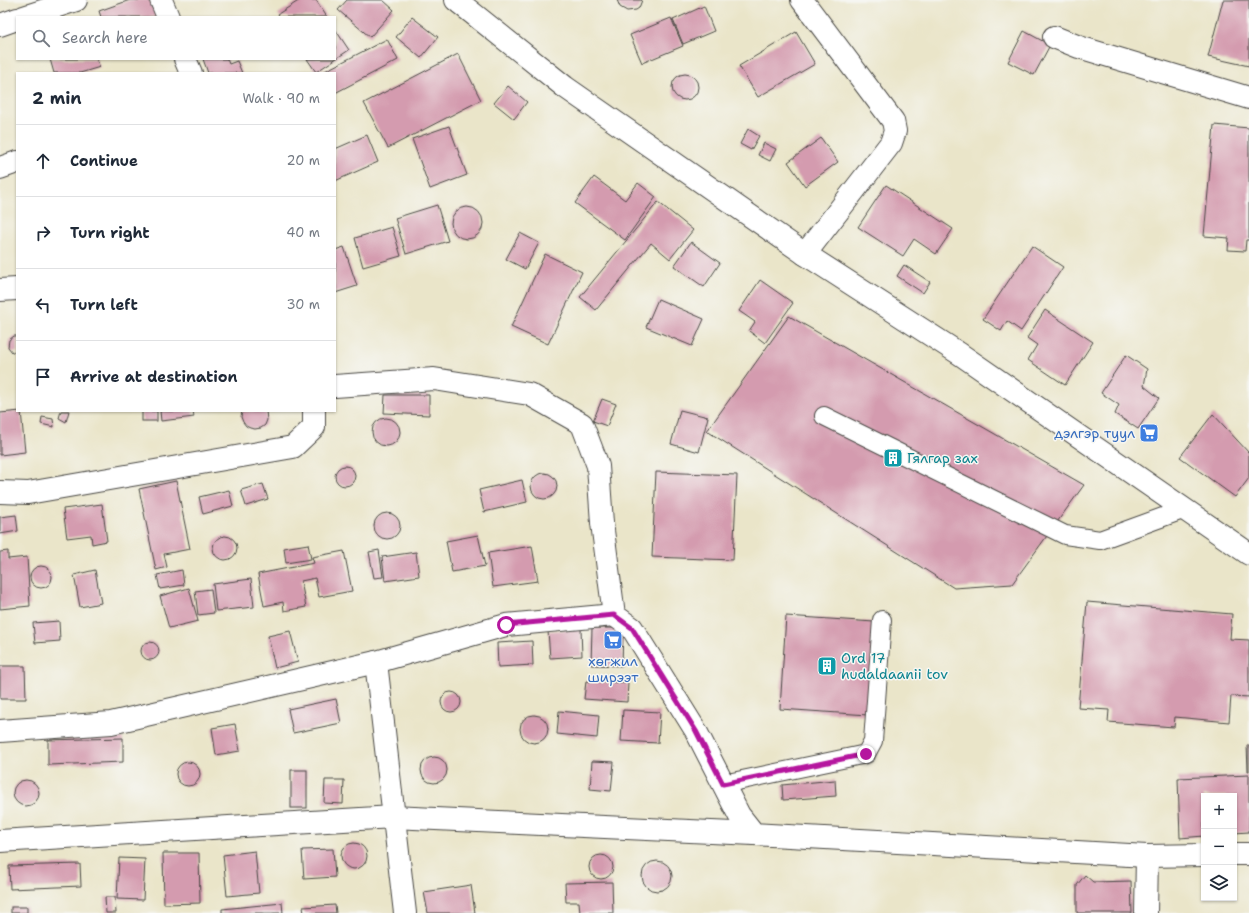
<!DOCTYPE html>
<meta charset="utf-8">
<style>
:root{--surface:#fff;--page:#f6f6f7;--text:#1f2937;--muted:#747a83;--line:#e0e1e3}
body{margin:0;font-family:"Shantell Sans",sans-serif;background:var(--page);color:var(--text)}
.controls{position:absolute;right:12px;bottom:12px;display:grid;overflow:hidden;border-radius:0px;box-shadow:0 1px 3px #0004}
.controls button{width:36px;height:36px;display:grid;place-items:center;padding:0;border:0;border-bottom:1px solid var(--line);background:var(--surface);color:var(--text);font:20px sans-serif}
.stop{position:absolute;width:12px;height:12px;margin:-9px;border:3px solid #b5179e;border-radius:50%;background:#fff}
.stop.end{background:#b5179e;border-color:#fff;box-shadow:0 1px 4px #0008}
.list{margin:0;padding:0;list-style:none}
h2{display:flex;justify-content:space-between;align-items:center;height:52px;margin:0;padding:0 16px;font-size:17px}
h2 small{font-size:13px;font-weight:400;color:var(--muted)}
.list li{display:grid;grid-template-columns:26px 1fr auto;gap:12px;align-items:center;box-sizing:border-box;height:72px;padding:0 16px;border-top:1px solid var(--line)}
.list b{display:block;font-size:15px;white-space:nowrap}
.list em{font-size:13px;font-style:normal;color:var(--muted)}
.icon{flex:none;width:22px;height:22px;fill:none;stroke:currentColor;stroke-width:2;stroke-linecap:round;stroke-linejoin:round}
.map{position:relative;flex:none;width:1249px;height:913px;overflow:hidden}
.search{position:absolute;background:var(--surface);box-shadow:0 1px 3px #0004;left:16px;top:16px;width:320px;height:44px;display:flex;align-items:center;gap:10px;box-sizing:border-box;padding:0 14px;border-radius:0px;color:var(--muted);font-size:15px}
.panel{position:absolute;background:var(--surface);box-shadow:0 1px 3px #0004;left:16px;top:72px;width:320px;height:340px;border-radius:0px}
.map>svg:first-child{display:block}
.building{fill:#d49baf}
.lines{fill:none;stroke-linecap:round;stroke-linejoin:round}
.lane-casing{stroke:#484743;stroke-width:20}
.street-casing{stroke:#484743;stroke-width:24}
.secondary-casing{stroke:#484743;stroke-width:24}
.lane{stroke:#fff;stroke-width:18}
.street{stroke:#fff;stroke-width:22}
.secondary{stroke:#fff;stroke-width:22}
.route{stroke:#b5179e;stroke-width:5}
.labels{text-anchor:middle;stroke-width:3;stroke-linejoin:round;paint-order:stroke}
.shop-label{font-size:14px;fill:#366cbe;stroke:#f6f6f2;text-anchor:end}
.culture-label{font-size:14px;fill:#0d838f;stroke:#f6f6f2;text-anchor:start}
</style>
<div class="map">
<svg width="1249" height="913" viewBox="0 0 1249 913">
<rect width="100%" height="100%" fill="#f6f6f2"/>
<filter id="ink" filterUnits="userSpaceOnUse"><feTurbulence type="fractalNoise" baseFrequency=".025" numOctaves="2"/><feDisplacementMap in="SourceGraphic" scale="8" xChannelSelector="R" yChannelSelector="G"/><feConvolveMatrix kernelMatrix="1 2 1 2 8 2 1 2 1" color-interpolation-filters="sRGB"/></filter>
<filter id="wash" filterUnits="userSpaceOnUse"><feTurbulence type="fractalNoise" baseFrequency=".012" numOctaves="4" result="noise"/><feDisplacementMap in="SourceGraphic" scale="16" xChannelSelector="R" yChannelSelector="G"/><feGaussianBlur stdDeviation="0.9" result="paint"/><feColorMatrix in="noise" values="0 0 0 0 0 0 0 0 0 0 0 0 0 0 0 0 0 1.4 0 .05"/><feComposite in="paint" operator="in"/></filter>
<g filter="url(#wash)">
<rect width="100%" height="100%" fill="#eae5c9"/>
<g id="blocks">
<g class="building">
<path d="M 130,0 L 153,0 L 159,17 L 101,17 L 99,11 Z"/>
<path d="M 300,0 L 316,0 L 327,17 L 280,17 L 278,14 Z"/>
<path d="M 347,0 L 383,0 L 394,10 L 370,37 L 338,10 Z"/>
<path d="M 617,0 L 642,0 L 639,8 L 636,10 L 627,11 L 620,7 Z"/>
<path d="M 1223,0 L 1249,0 L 1249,66 L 1208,57 Z"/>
<path d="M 704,6 L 714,31 L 683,44 L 673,20 Z"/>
<path d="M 412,17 L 438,37 L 421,58 L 396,37 Z"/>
<path d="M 671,18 L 683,46 L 642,63 L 630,35 Z"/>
<path d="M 335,29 L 349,50 L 316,72 L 307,59 L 335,59 Z"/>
<path d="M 1024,31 L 1050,45 L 1034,75 L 1008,62 Z"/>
<path d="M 796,32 L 815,64 L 758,97 L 739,66 Z"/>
<path d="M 387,39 L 398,60 L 335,93 L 335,73 L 321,73 Z"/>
<path d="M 458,54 L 481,100 L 388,148 L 364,103 Z"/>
<path d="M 50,59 L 96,59 L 100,67 L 80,73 L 54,73 Z"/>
<path d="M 203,59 L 227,59 L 229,64 L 237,61 L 242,73 L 208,73 Z"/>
<circle cx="685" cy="87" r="13"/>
<path d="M 508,86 L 527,102 L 514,119 L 494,103 Z"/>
<path d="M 1214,125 L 1249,128 L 1249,240 L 1246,240 L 1245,251 L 1228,250 L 1229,238 L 1204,236 Z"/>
<path d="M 449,126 L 467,175 L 430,189 L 412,139 Z"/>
<path d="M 748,129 L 759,136 L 751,150 L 740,144 Z"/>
<path d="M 367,135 L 378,162 L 335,181 L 335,149 Z"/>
<path d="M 821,138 L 838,162 L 805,186 L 788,162 Z"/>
<path d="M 764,143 L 776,149 L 770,161 L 758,155 Z"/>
<path d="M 594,177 L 625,200 L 638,183 L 656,197 L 625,240 L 575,203 Z"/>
<path d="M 886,185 L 953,229 L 936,254 L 914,239 L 903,256 L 858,227 Z"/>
<path d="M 658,202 L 693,230 L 670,259 L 651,243 L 596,310 L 580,297 Z"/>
<path d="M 437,205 L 448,241 L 406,254 L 395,218 Z"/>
<circle cx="467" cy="223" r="16"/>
<path d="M 392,227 L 401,256 L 363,267 L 355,238 Z"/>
<path d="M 520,233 L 539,243 L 525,269 L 506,259 Z"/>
<path d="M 691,242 L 720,263 L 704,287 L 674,266 Z"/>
<path d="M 1032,246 L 1063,267 L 1021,331 L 1007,321 L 1001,331 L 983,319 Z"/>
<path d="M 344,247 L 357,286 L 335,293 L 335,250 Z"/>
<path d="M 545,254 L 582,272 L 548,344 L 511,327 Z"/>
<path d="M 904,265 L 930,282 L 923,293 L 897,276 Z"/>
<path d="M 760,280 L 793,303 L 765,343 L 749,331 L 755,322 L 739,311 Z"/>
<path d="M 658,299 L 704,319 L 692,346 L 646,327 Z"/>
<path d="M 1045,310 L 1093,342 L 1065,385 L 1028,360 L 1037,345 L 1027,338 Z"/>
<path d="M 789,316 L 1084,485 L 1012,584 L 954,588 L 707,431 Z"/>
<path d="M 14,336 L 17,336 L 17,352 L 12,352 L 8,347 L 9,340 Z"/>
<path d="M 1126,355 L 1147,369 L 1144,386 L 1159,398 L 1138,429 L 1115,414 L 1119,405 L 1101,393 Z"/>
<path d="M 385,395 L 429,395 L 429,415 L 384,413 Z"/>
<path d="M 602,399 L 616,404 L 607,426 L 593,421 Z"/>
<path d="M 680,410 L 708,417 L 699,452 L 671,444 Z"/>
<path d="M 21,411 L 25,452 L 0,455 L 0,413 Z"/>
<path d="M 61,411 L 69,411 L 66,422 L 59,418 Z"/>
<rect x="142" y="411" width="15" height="10"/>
<path d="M 160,411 L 193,411 L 194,417 L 161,421 Z"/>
<path d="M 242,411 L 266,411 L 267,420 L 265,425 L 261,428 L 255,429 L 250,428 L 246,426 L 243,422 L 241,417 Z"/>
<path d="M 1213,414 L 1249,453 L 1249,478 L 1235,497 L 1180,457 Z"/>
<path d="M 42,417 L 53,419 L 54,427 L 41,424 Z"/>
<circle cx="386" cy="432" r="14"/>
<circle cx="345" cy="476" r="10"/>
<path d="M 656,472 L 737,475 L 733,560 L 652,557 Z"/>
<circle cx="544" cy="486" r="13"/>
<path d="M 522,480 L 527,502 L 484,512 L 479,490 Z"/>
<path d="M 176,481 L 190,549 L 164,554 L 167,567 L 156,570 L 139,489 Z"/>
<path d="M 263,484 L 268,499 L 246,506 L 241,490 Z"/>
<path d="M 229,490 L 233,506 L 203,514 L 199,497 Z"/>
<path d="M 102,504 L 107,541 L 92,544 L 91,535 L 67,538 L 63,509 Z"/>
<circle cx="387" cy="526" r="13"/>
<path d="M 16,515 L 18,531 L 0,534 L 0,517 Z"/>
<path d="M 478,535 L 485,566 L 452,572 L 446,541 Z"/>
<circle cx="225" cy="548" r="12"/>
<path d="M 308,544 L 311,559 L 286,563 L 284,548 Z"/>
<path d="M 532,546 L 538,581 L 493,587 L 488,553 Z"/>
<path d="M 379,550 L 383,577 L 374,578 L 369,552 Z"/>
<path d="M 8,551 L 8,559 L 27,557 L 30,606 L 0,609 L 0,552 Z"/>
<path d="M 344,551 L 352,591 L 319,597 L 315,578 L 301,581 L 306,607 L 284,611 L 283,602 L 264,606 L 258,574 L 314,563 L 312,557 Z"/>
<path d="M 416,552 L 419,576 L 385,581 L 382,557 Z"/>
<circle cx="41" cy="577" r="11"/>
<path d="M 95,570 L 101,603 L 80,607 L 74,575 Z"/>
<path d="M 182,570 L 184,585 L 160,589 L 157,575 Z"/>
<path d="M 251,579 L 254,607 L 216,611 L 213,584 Z"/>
<path d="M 189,588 L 198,621 L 169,628 L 160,596 Z"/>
<path d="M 211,589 L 214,613 L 198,615 L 195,591 Z"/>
<path d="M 1087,602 L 1232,614 L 1230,639 L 1249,640 L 1249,697 L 1231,696 L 1229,722 L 1175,717 L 1174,727 L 1108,722 L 1109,710 L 1078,708 Z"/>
<path d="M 786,616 L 874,622 L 868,715 L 780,709 Z"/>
<path d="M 59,621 L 60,641 L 35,643 L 33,623 Z"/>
<path d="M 592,628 L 623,628 L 622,666 L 591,665 Z"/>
<path d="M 581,629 L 582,656 L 550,658 L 548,631 Z"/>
<path d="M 290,631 L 298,662 L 275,668 L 268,636 Z"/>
<path d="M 532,641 L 533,665 L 498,667 L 497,643 Z"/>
<circle cx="150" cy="651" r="9"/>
<path d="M 0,666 L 25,666 L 26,699 L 0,699 Z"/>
<path d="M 586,681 L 628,683 L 627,702 L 584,699 Z"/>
<circle cx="451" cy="702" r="10"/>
<path d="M 336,699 L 341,723 L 293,733 L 288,709 Z"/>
<path d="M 623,710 L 660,712 L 658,743 L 621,741 Z"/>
<path d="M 559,711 L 599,715 L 597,738 L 557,734 Z"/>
<circle cx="534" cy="729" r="14"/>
<path d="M 235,724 L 240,751 L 216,755 L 212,728 Z"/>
<path d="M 123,738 L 123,762 L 48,765 L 48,740 Z"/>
<path d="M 1247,745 L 1249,745 L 1249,771 L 1248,771 Z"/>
<circle cx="434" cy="770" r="13"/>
<path d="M 592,761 L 614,762 L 611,791 L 590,789 Z"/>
<circle cx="188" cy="774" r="12"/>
<rect x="291" y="770" width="16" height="38"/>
<path d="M 1249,775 L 1249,832 L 1234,833 L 1234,796 L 1204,796 L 1204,836 L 1180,838 L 1178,778 Z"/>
<path d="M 325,780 L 344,780 L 343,804 L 324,803 Z"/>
<path d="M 835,780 L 836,796 L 783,800 L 782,785 Z"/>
<circle cx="26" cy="793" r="13"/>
<circle cx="354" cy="856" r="13"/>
<path d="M 333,849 L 335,877 L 304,879 L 302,850 Z"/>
<path d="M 255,851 L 259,893 L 227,896 L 223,855 Z"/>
<path d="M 163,853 L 199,853 L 200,903 L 164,904 Z"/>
<circle cx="601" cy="867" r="12"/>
<path d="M 119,858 L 145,859 L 143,900 L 117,899 Z"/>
<circle cx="657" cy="876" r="15"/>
<path d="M 80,864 L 81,886 L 10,889 L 9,866 Z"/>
<path d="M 1085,875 L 1093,882 L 1131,881 L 1132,913 L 1077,913 L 1077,885 Z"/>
<path d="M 612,882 L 613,913 L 580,913 L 579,902 L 566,902 L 565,883 Z"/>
<path d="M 471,885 L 475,913 L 428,913 L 424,892 Z"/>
<path d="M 105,897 L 115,897 L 116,913 L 106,913 Z"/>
<path d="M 282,903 L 283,913 L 222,913 L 222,909 Z"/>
<path d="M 335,905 L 336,913 L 304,913 L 303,907 Z"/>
<rect x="11" y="907" width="16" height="6"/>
</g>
</g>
</g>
<g filter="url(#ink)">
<use href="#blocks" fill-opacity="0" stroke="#484743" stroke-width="1"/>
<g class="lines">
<g class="lane-casing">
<g id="lane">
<path d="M 824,416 L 1065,535 L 1100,540 L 1185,509"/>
<path d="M 723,784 L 866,754 L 873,741 L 882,620"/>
</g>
</g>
<g class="street-casing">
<g id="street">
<path d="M 161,0 L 168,17"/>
<path d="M 802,0 L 893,121 L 895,131 L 891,143 L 805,254"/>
<path d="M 24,17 L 76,0"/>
<path d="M 0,25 L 17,19"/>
<path d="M 1054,37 L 1079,47 L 1249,98"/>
<path d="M 185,59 L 191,73"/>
<path d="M 0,168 L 17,162"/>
<path d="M 0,290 L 17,289"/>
<path d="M 335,386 L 434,379 L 529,394 L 582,424 L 598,466 L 602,523 L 614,615 L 632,628 L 696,731 L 739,815 L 754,834 L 1147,856 L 1204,855"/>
<path d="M 0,492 L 28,493 L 293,447 L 314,427 L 314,411"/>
<path d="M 376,662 L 405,913"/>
<path d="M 0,731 L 111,723 L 376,662 L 506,625 L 614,615"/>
<path d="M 0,841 L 393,817 L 754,834"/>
<path d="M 1234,854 L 1249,854"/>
<path d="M 1146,913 L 1147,856"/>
</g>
</g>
<g class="secondary-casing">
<path id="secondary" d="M 456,0 L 565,87 L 805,254 L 960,354 L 1249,554"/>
</g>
<use href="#lane" class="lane"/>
<use href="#street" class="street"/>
<use href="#secondary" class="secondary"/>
</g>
</g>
<g class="lines" filter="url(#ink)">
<path class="route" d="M 506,625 L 614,615 L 632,628 L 696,731 L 723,784 L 866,754"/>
</g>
<defs>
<g id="supermarket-square" transform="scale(1)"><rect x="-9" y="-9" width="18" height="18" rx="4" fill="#3f7fe0" stroke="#f6f6f2"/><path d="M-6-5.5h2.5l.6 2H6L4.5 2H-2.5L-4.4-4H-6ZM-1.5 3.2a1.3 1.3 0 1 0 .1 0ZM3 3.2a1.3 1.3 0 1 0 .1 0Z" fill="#fff"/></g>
<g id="building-square" transform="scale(1)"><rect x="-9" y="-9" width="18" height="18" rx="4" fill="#0f9aa8" stroke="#f6f6f2"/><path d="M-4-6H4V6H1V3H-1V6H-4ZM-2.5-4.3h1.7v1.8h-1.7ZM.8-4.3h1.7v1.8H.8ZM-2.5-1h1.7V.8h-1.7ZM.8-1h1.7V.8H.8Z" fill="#fff"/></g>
</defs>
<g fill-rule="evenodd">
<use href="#supermarket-square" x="1149" y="433"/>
<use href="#building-square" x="893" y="458"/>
<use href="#supermarket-square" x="613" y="640"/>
<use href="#building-square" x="827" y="666"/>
</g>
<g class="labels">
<g class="shop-label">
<text x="1135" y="438">дэлгэр туул</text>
<text x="613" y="666" text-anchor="middle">хөгжил<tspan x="613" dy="16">ширээт</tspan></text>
</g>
<g class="culture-label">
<text x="907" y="463">Гялгар зах</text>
<text x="841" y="663">Ord 17<tspan x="841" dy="16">hudaldaanii tov</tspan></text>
</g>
</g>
</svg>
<div class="controls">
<button>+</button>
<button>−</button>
<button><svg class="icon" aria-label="layers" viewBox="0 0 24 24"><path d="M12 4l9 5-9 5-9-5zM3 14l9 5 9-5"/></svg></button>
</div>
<div class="stop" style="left:506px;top:625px"></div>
<div class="stop end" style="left:866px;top:754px"></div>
<div class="search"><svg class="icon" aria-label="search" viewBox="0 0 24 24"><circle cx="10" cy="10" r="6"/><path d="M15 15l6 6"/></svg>Search here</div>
<section class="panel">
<h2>2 min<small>Walk · 90 m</small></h2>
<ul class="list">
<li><svg class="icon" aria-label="ahead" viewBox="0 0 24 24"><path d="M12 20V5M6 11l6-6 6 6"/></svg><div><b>Continue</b></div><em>20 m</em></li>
<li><svg class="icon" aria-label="right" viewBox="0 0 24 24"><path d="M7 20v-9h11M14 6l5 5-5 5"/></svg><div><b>Turn right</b></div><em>40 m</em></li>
<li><svg class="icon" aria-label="left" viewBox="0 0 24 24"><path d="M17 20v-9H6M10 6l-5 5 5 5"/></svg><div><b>Turn left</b></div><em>30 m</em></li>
<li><svg class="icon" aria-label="arrive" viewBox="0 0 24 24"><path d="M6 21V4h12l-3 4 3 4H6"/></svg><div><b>Arrive at destination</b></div></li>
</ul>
</section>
</div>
